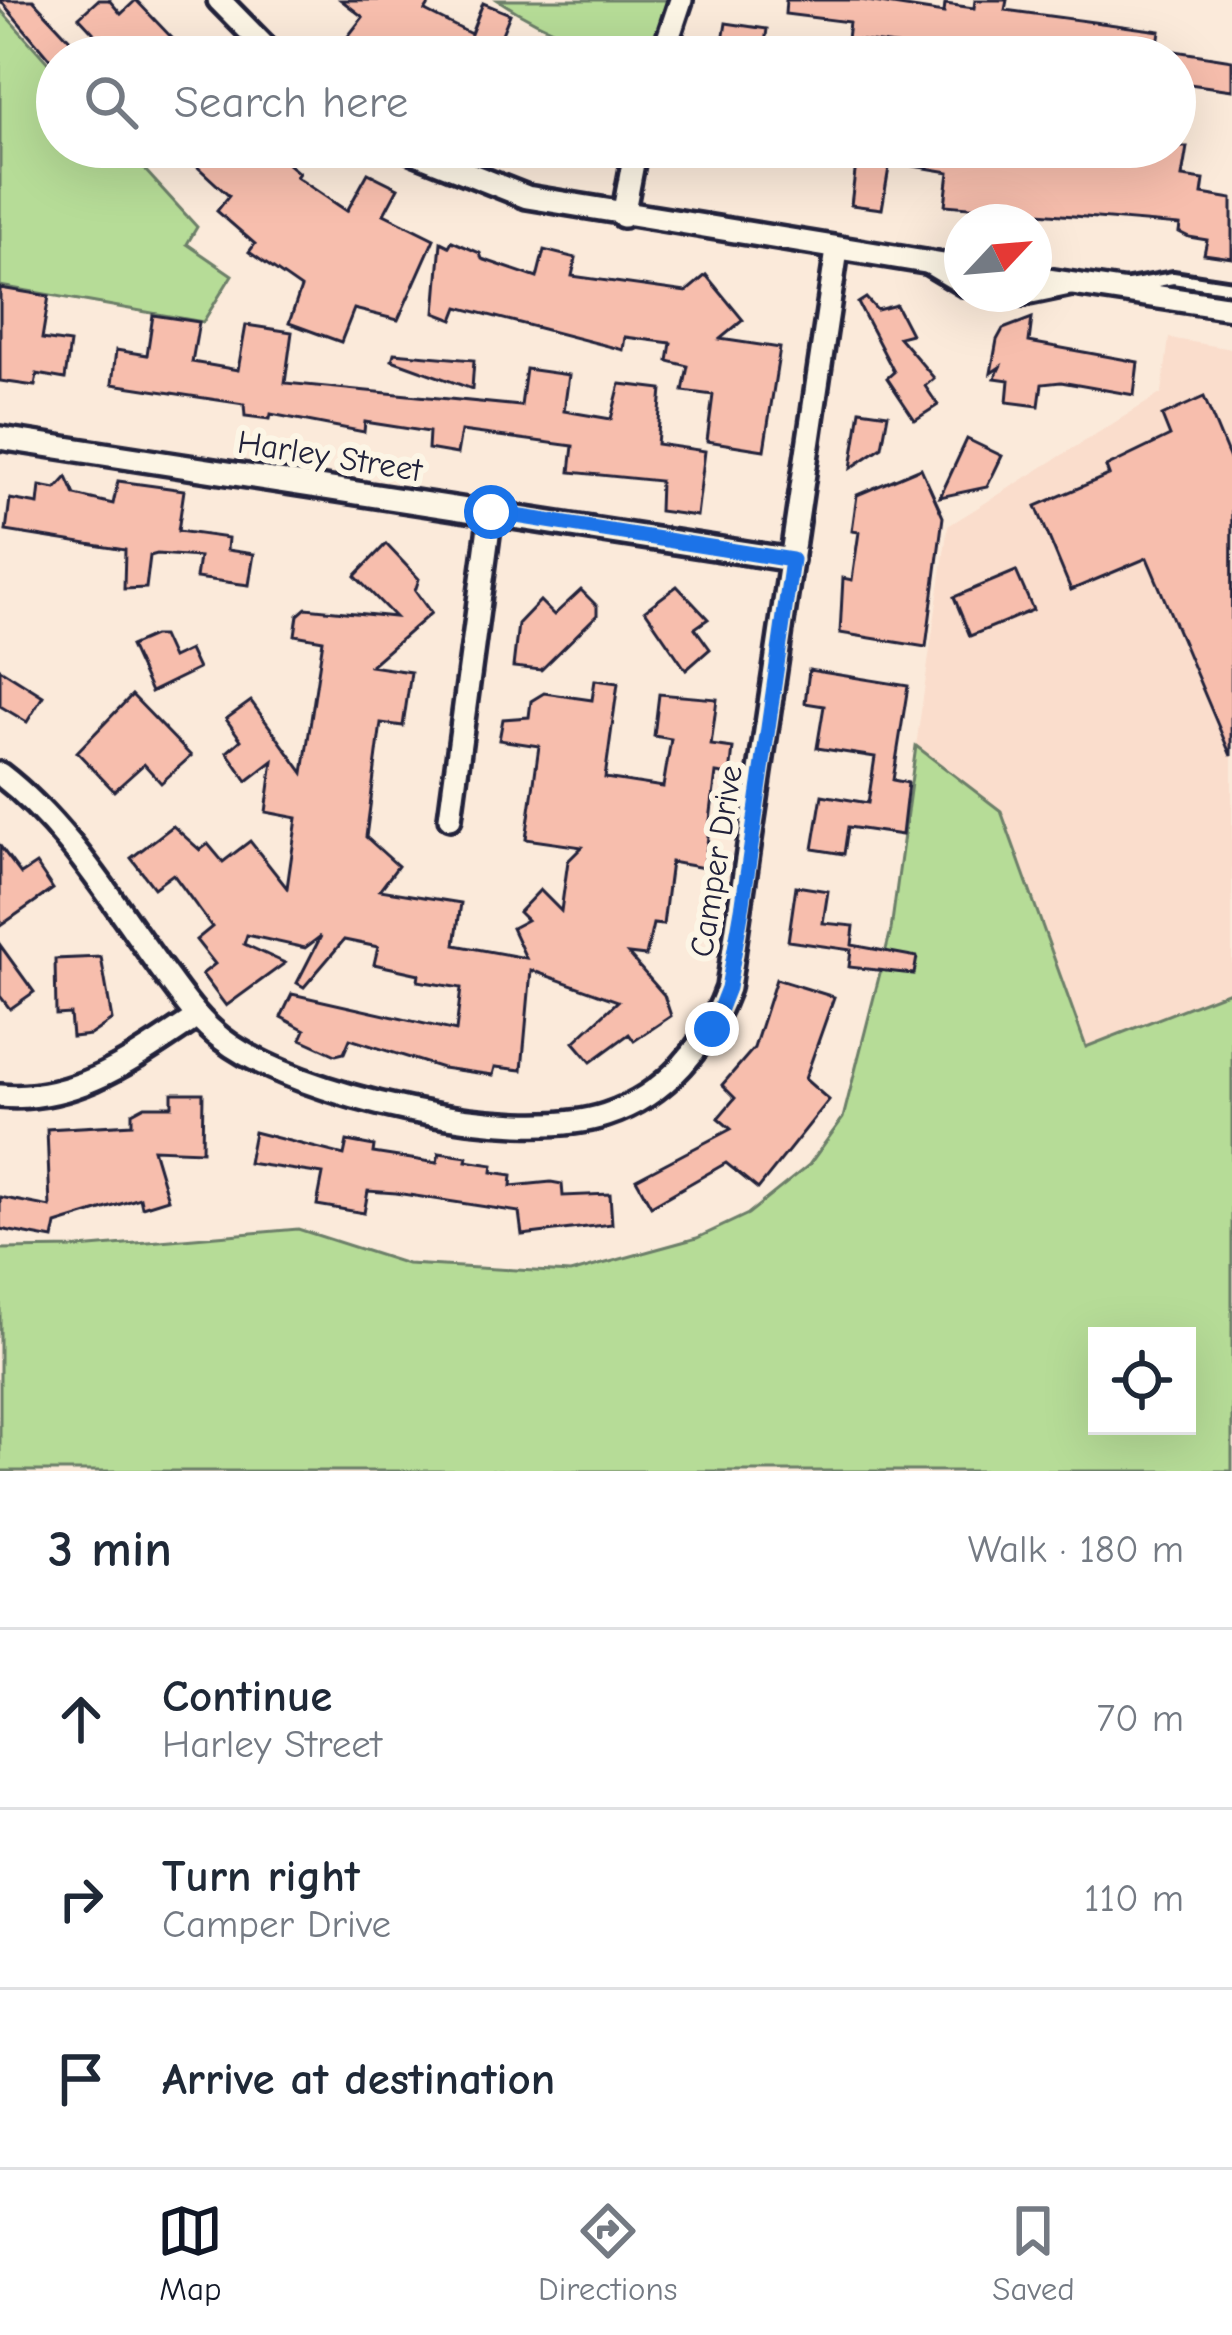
<!DOCTYPE html>
<meta charset="utf-8">
<style>
:root{--surface:#fff;--page:#f2f2f3;--text:#1f2937;--muted:#747a83;--line:#e0e1e3;--accent:#111827}
body{margin:0;font-family:"Comic Neue",sans-serif;background:var(--page);color:var(--text)}
.controls{position:absolute;right:36px;bottom:36px;display:grid;overflow:hidden;border-radius:0px;box-shadow:0 12px 48px #0002}
.controls button{width:108px;height:108px;display:grid;place-items:center;padding:0;border:0;border-bottom:3px solid var(--line);background:var(--surface);color:var(--text);font:60px sans-serif}
.compass{position:absolute;left:944px;top:204px;width:108px;height:108px;border-radius:50%;background:var(--surface);box-shadow:0 12px 48px #0002;rotate:64deg}
.stop{position:absolute;width:36px;height:36px;margin:-27px;border:9px solid #1a73e8;border-radius:50%;background:#fff}
.stop.end{background:#1a73e8;border-color:#fff;box-shadow:0 3px 12px #0008}
.list{margin:0;padding:0;list-style:none}
h2{display:flex;justify-content:space-between;align-items:center;height:156px;margin:0;padding:0 48px;font-size:51px}
h2 small{font-size:39px;font-weight:400;color:var(--muted)}
.list li{display:grid;grid-template-columns:78px 1fr auto;gap:36px;align-items:center;box-sizing:border-box;height:180px;padding:0 48px;border-top:3px solid var(--line)}
.list b{display:block;font-size:45px;white-space:nowrap}
.list p{margin:0;font-size:39px;white-space:nowrap;color:var(--muted)}
.list em{font-size:39px;font-style:normal;color:var(--muted)}
.icon{flex:none;width:66px;height:66px;fill:none;stroke:currentColor;stroke-width:2;stroke-linecap:round;stroke-linejoin:round}
.map{position:relative;flex:none;width:1232px;height:1471px;overflow:hidden}
.search{position:absolute;background:var(--surface);box-shadow:0 12px 48px #0002;left:36px;right:36px;top:36px;height:132px;display:flex;align-items:center;gap:30px;box-sizing:border-box;padding:0 42px;border-radius:66px;color:var(--muted);font-size:45px}
.sheet{height:696px;background:var(--surface)}
nav{display:flex;justify-content:space-around;align-items:center;box-sizing:border-box;height:168px;border-top:3px solid var(--line);background:var(--surface);font-size:33px;color:var(--muted)}
nav a{display:grid;justify-items:center;gap:6px}
nav .on{color:var(--accent)}
.map>svg:first-child{display:block}
.built{fill:#faddcc}
.green{fill:#b6dc97;stroke:#6c7f69;stroke-width:3;fill-rule:evenodd}
.building{fill:#f7bead;stroke:#22223b;stroke-width:3}
.lines{fill:none;stroke-linecap:round;stroke-linejoin:round}
.lane-casing{stroke:#22223b;stroke-width:20}
.street-casing{stroke:#22223b;stroke-width:30}
.lane{stroke:#fcf5e5;stroke-width:10}
.street{stroke:#fcf5e5;stroke-width:21}
.route{stroke:#1a73e8;stroke-width:15}
.labels{text-anchor:middle;stroke-width:12;stroke-linejoin:round;paint-order:stroke}
.street-label{font-size:33px;fill:#22223b;stroke:#fcf5e5}
</style>
<div class="map">
<svg width="1232" height="1471" viewBox="0 0 1232 1471">
<rect width="100%" height="100%" fill="#fbeada"/>
<filter id="ink" filterUnits="userSpaceOnUse"><feTurbulence type="fractalNoise" baseFrequency=".00833" numOctaves="2"/><feDisplacementMap in="SourceGraphic" scale="24" xChannelSelector="R" yChannelSelector="G"/><feConvolveMatrix kernelMatrix="1 2 1 2 8 2 1 2 1" color-interpolation-filters="sRGB"/></filter>
<g filter="url(#ink)">
<path class="built" d="M 1169,338 L 1232,349 L 1232,990 L 1085,1047 L 1001,812 L 916,746 L 948,526 L 1162,393 Z"/>
<g class="green">
<path d="M 498,0 L 681,0 L 662,57 C 606,57 545,31 498,0 Z"/>
<path d="M 0,9 L 57,73 L 57,147 L 124,147 L 197,227 L 187,244 L 232,275 L 203,322 L 0,286 Z"/>
<path d="M 916,746 L 1001,811 L 1086,1047 L 1232,990 L 1232,1471 L 0,1471 L 0,1249 L 79,1248 L 298,1229 L 407,1264 L 570,1273 L 697,1238 L 748,1214 L 809,1165 L 843,1118 L 891,930 ZM 1097,1336 L 1187,1336 L 1187,1426 L 1097,1426 Z"/>
</g>
<g class="building">
<path d="M 0,0 L 33,0 L 74,44 L 53,63 Z"/>
<path d="M 98,0 L 109,0 L 121,14 L 136,0 L 190,57 L 116,57 L 79,17 Z"/>
<path d="M 341,0 L 432,0 L 425,11 L 471,34 L 483,3 L 510,14 L 497,46 L 518,57 L 332,57 L 363,17 Z"/>
<path d="M 786,0 L 861,0 L 944,13 L 945,4 L 974,8 L 975,0 L 1007,0 L 1005,10 L 1160,31 L 1156,57 L 943,57 L 944,51 L 847,39 L 849,22 L 785,14 Z"/>
<path d="M 726,23 L 767,29 L 763,57 L 721,53 Z"/>
<path d="M 1175,51 L 1232,60 L 1232,90 L 1175,82 Z"/>
<path d="M 176,147 L 268,147 L 299,173 L 296,177 L 347,211 L 368,173 L 398,188 L 384,214 L 434,239 L 398,320 L 354,309 L 341,342 L 289,323 L 301,288 L 249,252 L 255,244 L 217,211 L 229,196 Z"/>
<path d="M 858,147 L 990,147 L 1106,165 L 1108,147 L 1187,147 L 1182,177 L 1204,180 L 1202,194 L 1232,199 L 1232,258 L 1204,254 L 1207,240 L 1189,237 L 1179,232 L 1180,225 L 945,205 L 949,172 L 890,162 L 882,209 L 851,205 Z"/>
<path d="M 452,241 L 480,253 L 482,259 L 537,278 L 544,250 L 576,258 L 572,276 L 686,292 L 706,275 L 743,320 L 720,339 L 780,348 L 764,450 L 707,441 L 713,395 L 683,391 L 688,366 L 668,361 L 671,343 L 625,337 L 623,350 L 458,307 L 453,320 L 435,313 L 441,242 L 449,246 Z"/>
<path d="M 0,288 L 49,296 L 42,339 L 70,343 L 65,379 L 37,374 L 35,386 L 0,381 Z"/>
<path d="M 866,298 L 877,310 L 896,305 L 911,334 L 899,337 L 934,378 L 925,386 L 938,405 L 915,420 L 887,378 L 894,372 L 858,303 Z"/>
<path d="M 153,315 L 199,322 L 192,362 L 238,370 L 246,325 L 292,332 L 285,383 L 521,406 L 526,369 L 569,375 L 564,411 L 611,419 L 620,384 L 662,389 L 657,444 L 705,451 L 697,516 L 659,511 L 660,481 L 570,472 L 573,446 L 461,431 L 457,454 L 428,449 L 429,432 L 365,422 L 364,432 L 271,414 L 270,419 L 245,416 L 244,404 L 112,384 L 116,350 L 147,355 Z"/>
<path d="M 1032,318 L 1029,342 L 1138,362 L 1134,395 L 1061,382 L 1042,384 L 1039,406 L 1007,402 L 1009,380 L 995,378 L 1000,367 L 991,373 L 997,340 L 1003,329 Z"/>
<path d="M 394,353 L 474,360 L 472,389 L 392,360 Z"/>
<path d="M 1204,397 L 1232,464 L 1231,756 L 1147,558 L 1071,590 L 1036,506 L 1109,475 L 1106,467 L 1170,436 L 1162,416 Z"/>
<path d="M 860,410 L 888,414 L 882,447 L 851,468 Z"/>
<path d="M 967,439 L 1002,456 L 987,487 L 940,497 Z"/>
<path d="M 921,468 L 943,517 L 926,647 L 840,633 L 843,578 L 852,580 L 859,532 L 852,531 L 857,495 Z"/>
<path d="M 67,477 L 75,495 L 113,504 L 118,481 L 184,490 L 178,531 L 228,538 L 227,550 L 254,554 L 249,585 L 196,578 L 199,557 L 157,554 L 150,556 L 146,588 L 124,589 L 125,550 L 6,531 L 10,499 L 38,504 L 40,486 L 56,489 Z"/>
<path d="M 386,544 L 419,579 L 415,591 L 431,613 L 370,666 L 411,672 L 403,726 L 381,723 L 366,837 L 398,866 L 380,890 L 461,903 L 455,945 L 526,958 L 512,928 L 527,920 L 519,912 L 540,890 L 561,911 L 568,861 L 582,847 L 526,839 L 539,746 L 499,740 L 503,719 L 529,717 L 531,701 L 544,693 L 592,700 L 595,680 L 618,683 L 605,778 L 663,787 L 671,739 L 654,736 L 659,694 L 717,699 L 711,745 L 733,748 L 730,775 L 716,773 L 704,868 L 671,862 L 663,925 L 653,924 L 646,956 L 628,954 L 664,995 L 671,1016 L 634,1041 L 629,1034 L 591,1062 L 574,1042 L 618,1001 L 531,970 L 522,1070 L 495,1067 L 493,1075 L 442,1068 L 350,1039 L 344,1053 L 336,1055 L 301,1039 L 305,1030 L 281,1017 L 292,994 L 456,1031 L 461,988 L 418,981 L 419,974 L 374,964 L 378,947 L 344,940 L 304,987 L 297,983 L 321,936 L 305,948 L 247,935 L 244,944 L 285,963 L 226,1006 L 202,974 L 215,964 L 196,940 L 212,927 L 173,874 L 154,888 L 131,858 L 173,826 L 200,850 L 208,844 L 223,862 L 250,841 L 287,888 L 297,818 L 266,812 L 273,761 L 247,781 L 227,752 L 241,740 L 226,719 L 251,701 L 303,773 L 323,640 L 295,635 L 298,615 L 306,608 L 395,617 L 355,576 Z"/>
<path d="M 1016,571 L 1033,610 L 970,636 L 954,597 Z"/>
<path d="M 677,586 L 708,619 L 695,628 L 710,649 L 686,670 L 645,610 Z"/>
<path d="M 581,590 L 597,606 L 597,615 L 541,670 L 513,667 L 518,624 L 540,601 L 554,615 Z"/>
<path d="M 153,636 L 162,636 L 172,658 L 189,650 L 198,669 L 151,692 L 130,646 Z"/>
<path d="M 0,669 L 43,696 L 27,722 L 0,706 Z"/>
<path d="M 809,670 L 908,686 L 893,780 L 908,783 L 902,835 L 848,827 L 844,854 L 813,849 L 822,795 L 868,803 L 875,757 L 817,748 L 824,706 L 805,703 Z"/>
<path d="M 132,695 L 191,756 L 161,783 L 144,764 L 114,791 L 77,752 Z"/>
<path d="M 0,846 L 21,874 L 36,864 L 53,889 L 0,926 Z"/>
<path d="M 796,886 L 828,891 L 823,923 L 854,926 L 852,945 L 917,957 L 914,974 L 849,967 L 851,950 L 788,941 Z"/>
<path d="M 0,945 L 34,992 L 10,1009 L 0,996 Z"/>
<path d="M 101,957 L 112,1020 L 90,1035 L 72,1037 L 70,1014 L 56,1015 L 55,959 Z"/>
<path d="M 776,979 L 834,997 L 805,1079 L 829,1100 L 758,1189 L 726,1163 L 651,1206 L 636,1179 L 731,1129 L 718,1118 L 735,1098 L 722,1085 L 754,1048 Z"/>
<path d="M 172,1093 L 203,1093 L 202,1151 L 153,1149 L 168,1199 L 142,1207 L 140,1198 L 56,1224 L 53,1239 L 0,1229 L 0,1197 L 50,1207 L 47,1129 L 132,1124 L 132,1113 L 145,1106 L 172,1106 Z"/>
<path d="M 254,1132 L 344,1155 L 347,1141 L 374,1146 L 373,1153 L 437,1163 L 439,1153 L 467,1157 L 466,1161 L 493,1165 L 492,1172 L 512,1175 L 511,1186 L 551,1182 L 562,1184 L 563,1196 L 610,1194 L 612,1224 L 522,1235 L 519,1212 L 396,1193 L 368,1191 L 364,1213 L 317,1205 L 323,1174 L 248,1163 Z"/>
</g>
<g class="lines">
<g class="lane-casing">
<g id="lane">
<path d="M 927,268 L 962,289"/>
<path d="M 1123,287 L 1173,278 L 1232,287"/>
<path d="M 987,294 L 1024,299 L 1072,289"/>
</g>
</g>
<g class="street-casing">
<g id="street">
<path d="M 219,0 L 275,57"/>
<path d="M 662,57 L 681,0"/>
<path d="M 401,147 L 527,197 L 962,268"/>
<path d="M 623,216 L 636,147"/>
<path d="M 1034,278 L 1232,308"/>
<path d="M 0,438 L 792,560"/>
<path d="M 0,774 C 68,826 112,902 162,970 C 181,995 197,1020 222,1039 C 297,1097 516,1145 606,1115 C 667,1095 707,1045 728,988 L 837,250"/>
<path d="M 450,818 L 491,512"/>
<path d="M 0,1096 C 77,1103 136,1057 197,1017"/>
</g>
</g>
<use href="#lane" class="lane"/>
<use href="#street" class="street"/>
</g>
</g>
<g class="lines" filter="url(#ink)">
<path class="route" d="M 491,512 L 792,560 L 743,903 L 728,988 L 712,1029"/>
</g>
<g class="labels">
<g class="street-label">
<text transform="translate(330 455) rotate(9)" y="12">Harley Street</text>
<text transform="translate(715 861) rotate(-81)" y="12">Camper Drive</text>
</g>
</g>
</svg>
<div class="controls">
<button><svg class="icon" aria-label="locate" viewBox="0 0 24 24"><circle cx="12" cy="12" r="6"/><path d="M12 2v4M12 18v4M2 12h4M18 12h4"/></svg></button>
</div>
<svg class="compass" viewBox="-18 -18 36 36"><path d="M0-13l5 13h-10z" fill="#e53935"/><path d="M0 13l5-13h-10z" fill="#747a83"/></svg>
<div class="stop" style="left:491px;top:512px"></div>
<div class="stop end" style="left:712px;top:1029px"></div>
<div class="search"><svg class="icon" aria-label="search" viewBox="0 0 24 24"><circle cx="10" cy="10" r="6"/><path d="M15 15l6 6"/></svg>Search here</div>
</div>
<section class="sheet">
<h2>3 min<small>Walk · 180 m</small></h2>
<ul class="list">
<li><svg class="icon" aria-label="ahead" viewBox="0 0 24 24"><path d="M12 20V5M6 11l6-6 6 6"/></svg><div><b>Continue</b><p>Harley Street</p></div><em>70 m</em></li>
<li><svg class="icon" aria-label="right" viewBox="0 0 24 24"><path d="M7 20v-9h11M14 6l5 5-5 5"/></svg><div><b>Turn right</b><p>Camper Drive</p></div><em>110 m</em></li>
<li><svg class="icon" aria-label="arrive" viewBox="0 0 24 24"><path d="M6 21V4h12l-3 4 3 4H6"/></svg><div><b>Arrive at destination</b></div></li>
</ul>
</section>
<nav>
<a class="on"><svg class="icon" aria-label="map" viewBox="0 0 24 24"><path d="M3 6l6-2 6 2 6-2v14l-6 2-6-2-6 2zM9 4v14M15 6v14"/></svg>Map</a>
<a><svg class="icon" aria-label="directions" viewBox="0 0 24 24"><path d="M12 3l9 9-9 9-9-9zM9 14v-3h6M13 9l2 2-2 2"/></svg>Directions</a>
<a><svg class="icon" aria-label="saved" viewBox="0 0 24 24"><path d="M7 4h10v16l-5-4-5 4z"/></svg>Saved</a>
</nav>
